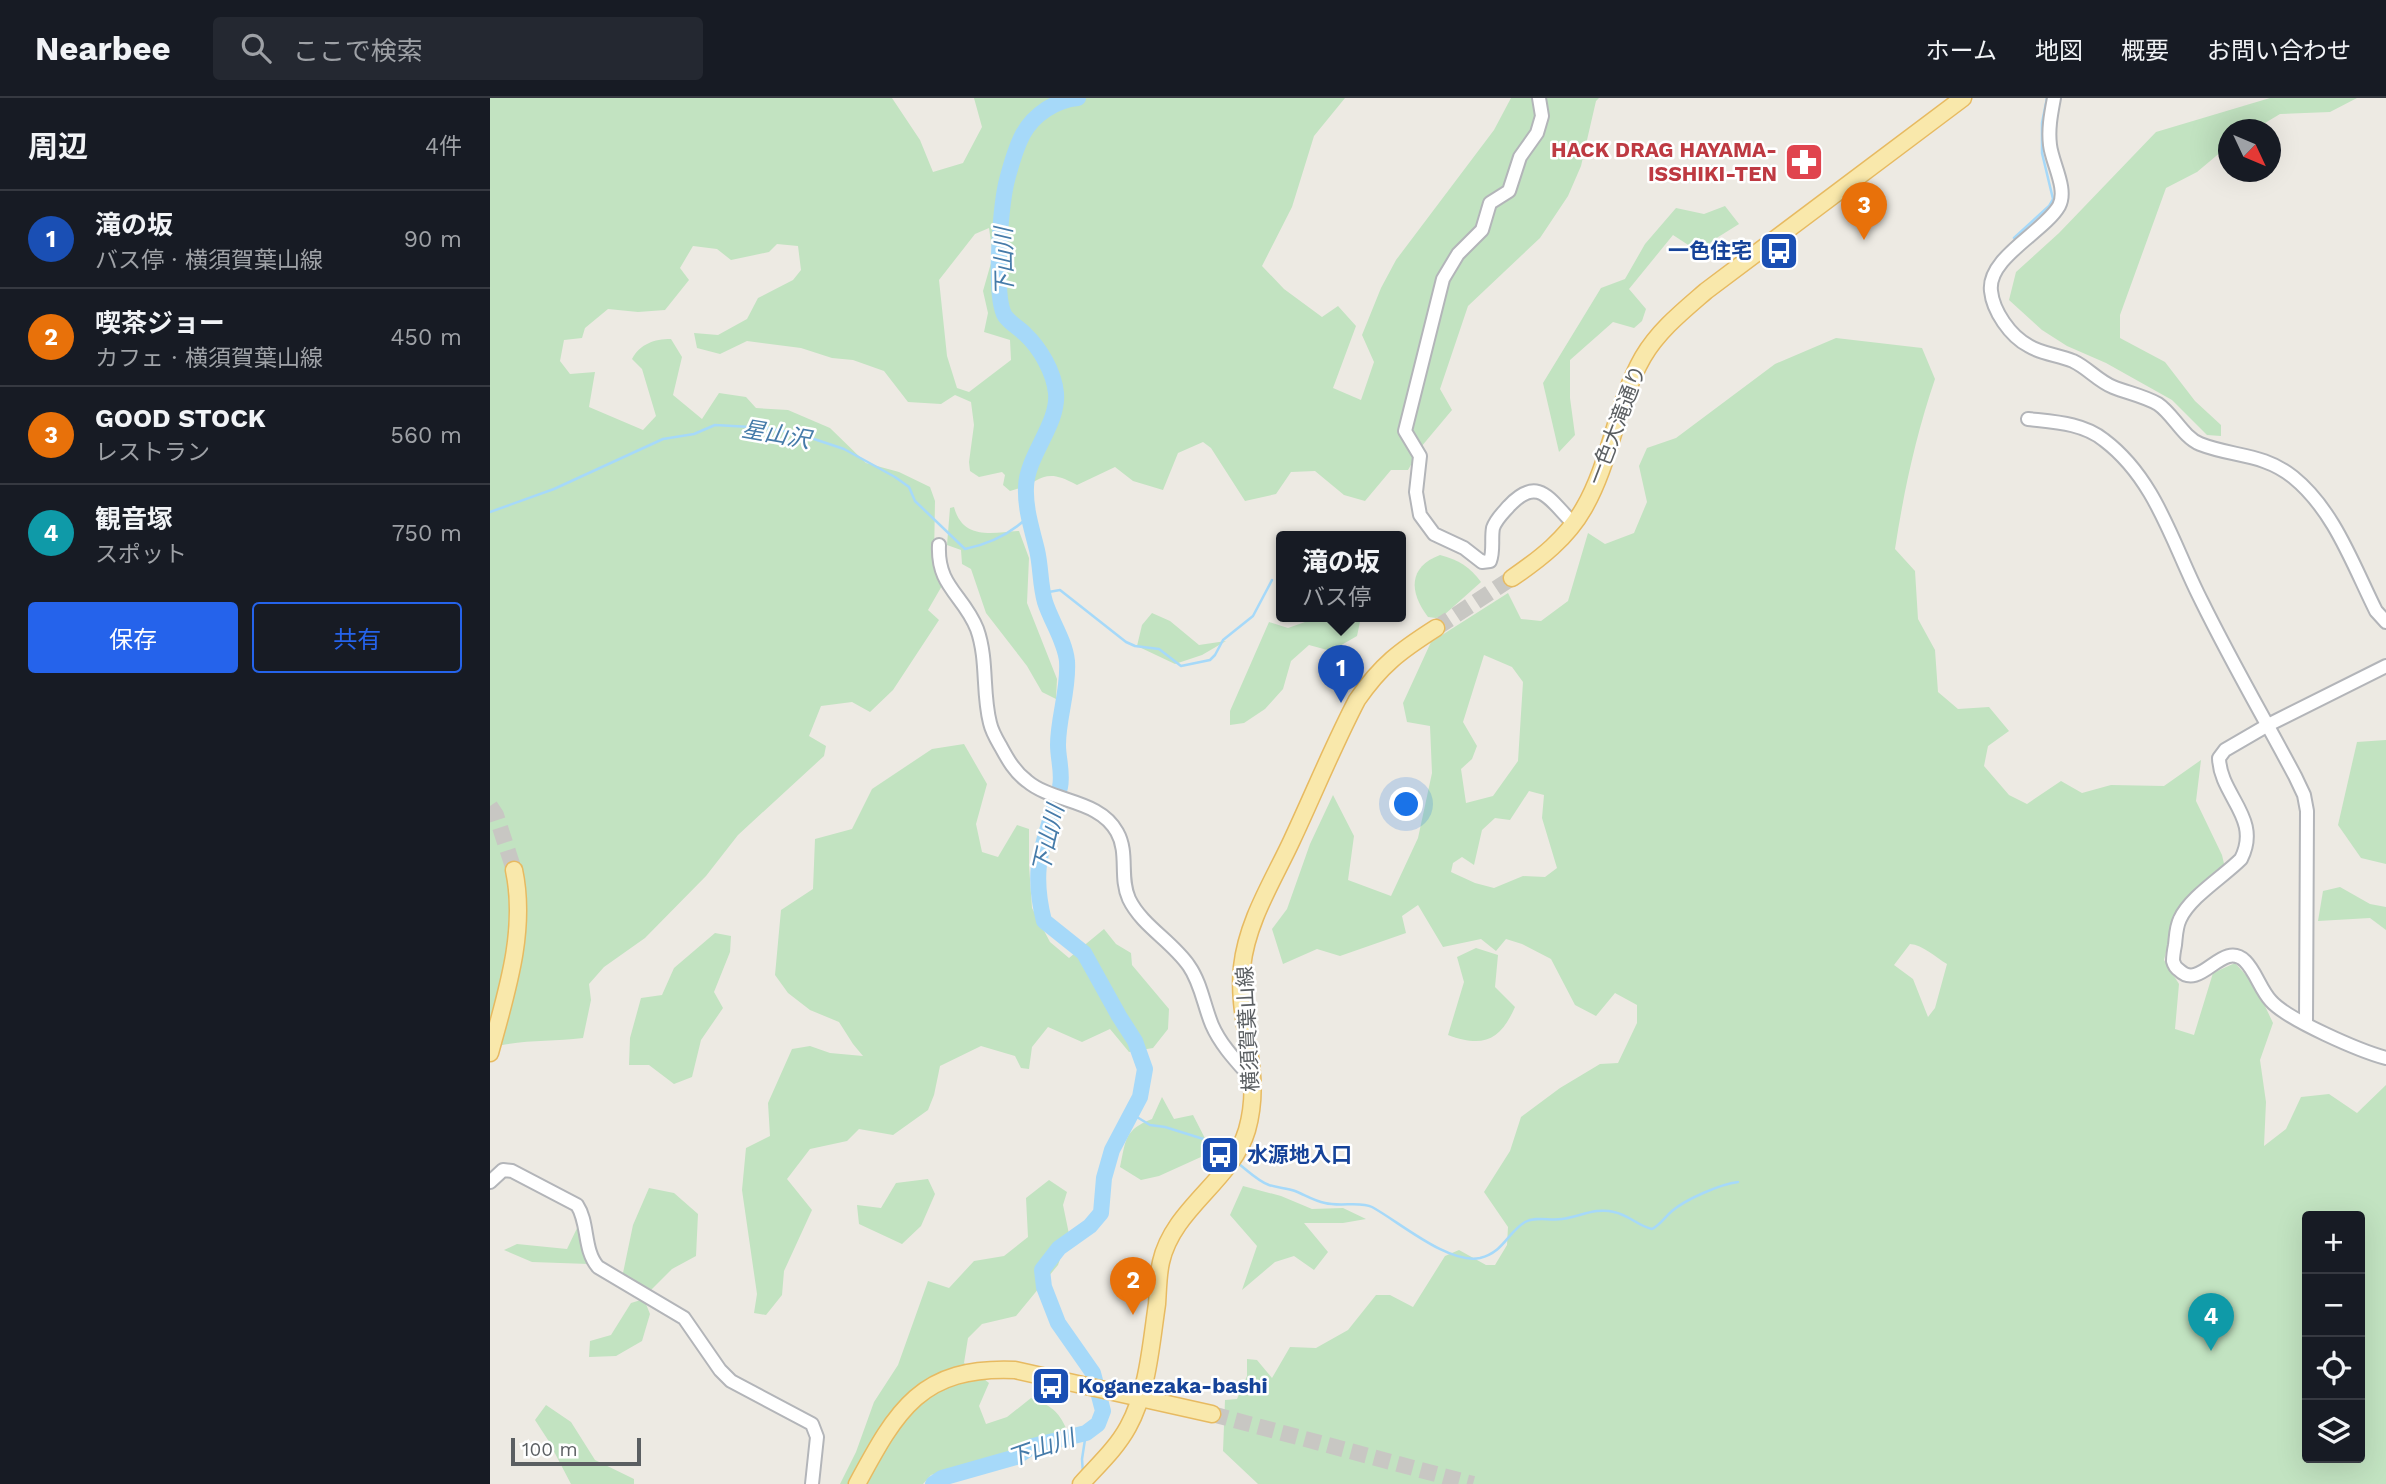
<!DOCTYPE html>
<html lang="ja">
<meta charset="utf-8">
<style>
:root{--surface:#171b24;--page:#242831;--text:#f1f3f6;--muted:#9ea1a6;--line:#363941;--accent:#2563eb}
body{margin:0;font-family:"Work Sans","Noto Sans JP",sans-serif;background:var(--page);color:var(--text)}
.controls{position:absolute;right:21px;bottom:21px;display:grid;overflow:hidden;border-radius:7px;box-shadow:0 7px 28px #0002}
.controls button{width:63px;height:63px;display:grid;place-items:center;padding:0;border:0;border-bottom:2px solid var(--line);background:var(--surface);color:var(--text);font:35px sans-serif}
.compass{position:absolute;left:1728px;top:21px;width:63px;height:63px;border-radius:50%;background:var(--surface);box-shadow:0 7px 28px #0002;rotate:134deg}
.scale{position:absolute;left:21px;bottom:18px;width:130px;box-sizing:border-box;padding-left:7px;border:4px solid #5b5f62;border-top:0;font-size:19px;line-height:24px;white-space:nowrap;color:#5b5f62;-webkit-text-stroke:5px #fff;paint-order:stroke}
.you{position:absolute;left:917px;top:707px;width:24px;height:24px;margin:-18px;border:5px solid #fff;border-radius:50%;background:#1a73e8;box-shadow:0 0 0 10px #1a73e833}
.badge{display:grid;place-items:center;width:46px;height:46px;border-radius:50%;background:var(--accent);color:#fff;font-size:23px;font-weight:700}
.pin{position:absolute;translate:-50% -58px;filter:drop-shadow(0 2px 4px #0008)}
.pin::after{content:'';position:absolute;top:37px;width:24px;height:21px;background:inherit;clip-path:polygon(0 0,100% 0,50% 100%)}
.popup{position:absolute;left:786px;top:433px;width:130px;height:91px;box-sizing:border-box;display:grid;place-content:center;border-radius:7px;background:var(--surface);filter:drop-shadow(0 2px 5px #0005);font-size:23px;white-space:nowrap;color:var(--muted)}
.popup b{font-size:26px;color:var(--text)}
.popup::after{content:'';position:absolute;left:50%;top:100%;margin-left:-14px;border:14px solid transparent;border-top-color:var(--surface)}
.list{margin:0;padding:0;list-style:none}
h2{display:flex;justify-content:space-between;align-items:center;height:91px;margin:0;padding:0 28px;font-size:30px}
h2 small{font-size:23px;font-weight:400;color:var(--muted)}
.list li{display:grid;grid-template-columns:46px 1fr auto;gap:21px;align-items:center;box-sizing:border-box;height:98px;padding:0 28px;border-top:2px solid var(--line)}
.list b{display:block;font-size:26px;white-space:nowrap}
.list p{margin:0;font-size:23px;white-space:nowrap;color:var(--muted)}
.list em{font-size:23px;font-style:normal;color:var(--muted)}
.actions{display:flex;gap:14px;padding:21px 28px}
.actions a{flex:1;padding:16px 0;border:2px solid var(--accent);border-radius:7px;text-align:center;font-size:24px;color:var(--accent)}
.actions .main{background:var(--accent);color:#fff}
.icon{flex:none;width:38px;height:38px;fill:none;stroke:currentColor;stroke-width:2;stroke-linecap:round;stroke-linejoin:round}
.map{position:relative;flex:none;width:1896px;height:1386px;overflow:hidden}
header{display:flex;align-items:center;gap:42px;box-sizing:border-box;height:98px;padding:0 35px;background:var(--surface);border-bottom:2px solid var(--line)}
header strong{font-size:33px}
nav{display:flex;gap:38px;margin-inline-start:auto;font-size:24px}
.search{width:490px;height:63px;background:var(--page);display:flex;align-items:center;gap:18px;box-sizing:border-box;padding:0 24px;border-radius:7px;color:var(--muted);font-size:26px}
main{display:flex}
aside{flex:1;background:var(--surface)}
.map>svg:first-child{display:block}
.green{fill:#c2e3c1;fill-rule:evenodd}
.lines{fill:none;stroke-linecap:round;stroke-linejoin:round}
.stream{stroke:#a6d9f9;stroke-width:2.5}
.river{stroke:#a6d9f9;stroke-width:16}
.major-tunnel{stroke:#c8c7c3;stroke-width:16;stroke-dasharray:16 8;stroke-linecap:butt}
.minor-casing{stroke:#b3b5b9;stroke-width:16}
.major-casing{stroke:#e7ba61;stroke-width:19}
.minor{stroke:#fff;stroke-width:12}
.major{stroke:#f9e8ab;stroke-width:16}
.labels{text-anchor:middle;stroke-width:5;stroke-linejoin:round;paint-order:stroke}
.health-label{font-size:21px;font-weight:bold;fill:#be3a42;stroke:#fff;text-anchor:end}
.transit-label{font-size:21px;font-weight:bold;fill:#164399;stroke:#fff;text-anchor:start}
.street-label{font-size:21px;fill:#5b5f62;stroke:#fff}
.water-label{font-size:23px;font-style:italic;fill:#457ba9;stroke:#fff}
</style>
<header>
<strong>Nearbee</strong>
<div class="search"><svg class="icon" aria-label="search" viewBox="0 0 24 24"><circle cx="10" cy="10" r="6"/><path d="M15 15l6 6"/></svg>ここで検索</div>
<nav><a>ホーム</a><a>地図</a><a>概要</a><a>お問い合わせ</a></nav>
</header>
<main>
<aside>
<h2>周辺<small>4件</small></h2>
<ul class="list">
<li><span class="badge" style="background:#1a4fb4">1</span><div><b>滝の坂</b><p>バス停 · 横須賀葉山線</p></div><em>90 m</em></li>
<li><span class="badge" style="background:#e8710a">2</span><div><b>喫茶ジョー</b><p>カフェ · 横須賀葉山線</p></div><em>450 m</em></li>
<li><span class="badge" style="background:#e8710a">3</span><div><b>GOOD STOCK</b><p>レストラン</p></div><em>560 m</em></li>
<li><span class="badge" style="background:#0f9aa8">4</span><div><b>観音塚</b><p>スポット</p></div><em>750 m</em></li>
</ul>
<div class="actions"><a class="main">保存</a><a>共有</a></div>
</aside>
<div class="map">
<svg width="1896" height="1386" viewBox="0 0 1896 1386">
<rect width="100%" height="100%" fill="#edeae3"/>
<g class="green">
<path d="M 0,0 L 402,0 L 430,42 L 443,74 L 473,65 L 492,29 L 484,0 L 855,0 L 824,38 L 802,109 L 772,168 L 794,191 L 832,219 L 848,208 L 866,228 L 843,290 L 871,302 L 884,264 L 872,237 L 891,190 L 906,162 L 1004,32 L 1021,0 L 1109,0 L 1106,3 L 1091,68 L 1078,98 L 1050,140 L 978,208 L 950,291 L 962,312 L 931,349 L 918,372 L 901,372 L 875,403 L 854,397 L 825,373 L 801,374 L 786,396 L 755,403 L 721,350 L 713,344 L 688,355 L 673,392 L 643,383 L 625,369 L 587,387 C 552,367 552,385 520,393 L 513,387 L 515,377 L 512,374 L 489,379 L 480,373 L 479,364 L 484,327 L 481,304 L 465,297 L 451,306 L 418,304 L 394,273 L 363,262 L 342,260 L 311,250 L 257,243 L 230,256 L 207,250 L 204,235 L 228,237 L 257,221 L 268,200 L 303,182 L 311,172 L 308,148 L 287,146 L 279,154 L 241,162 L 227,151 L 203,148 L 190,170 L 199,182 L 175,212 L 148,214 L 118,211 L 95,230 L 92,240 L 74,242 L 70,263 L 80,276 L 105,274 L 99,309 L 153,332 L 166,318 L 152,271 L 142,261 C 150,246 164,241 181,241 L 192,259 L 183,297 L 212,321 L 229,295 L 256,299 L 266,310 L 298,312 L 340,330 L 376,365 L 409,374 L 440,389 L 445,403 L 444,460 L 453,486 L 438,512 L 449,522 L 403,592 L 380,614 L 362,604 L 331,608 L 319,638 L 336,648 L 334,658 L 248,737 L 216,778 L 155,840 L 114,869 L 99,886 L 101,902 L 93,940 C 61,944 31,941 0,950 ZM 499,130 L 503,158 L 493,193 L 498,215 L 494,234 L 520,242 L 521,262 L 479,294 L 467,290 L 457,258 L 449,182 L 485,136 Z"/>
<path d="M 1780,0 L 1867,0 L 1840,14 L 1790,16 L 1765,31 L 1738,32 L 1738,48 L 1707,74 L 1676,90 L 1630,217 L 1630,240 L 1675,264 L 1705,303 L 1731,327 L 1731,338 L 1717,337 L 1682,302 L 1616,265 L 1577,248 L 1552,232 L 1519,202 L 1526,174 L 1569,135 L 1666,34 Z"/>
<path d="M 1235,108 L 1249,126 L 1225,141 L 1209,154 L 1183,137 L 1139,191 L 1156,211 L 1152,223 L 1144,230 L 1123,224 L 1080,262 L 1080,300 L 1085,337 L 1069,354 L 1053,285 L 1111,190 L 1135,181 L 1155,146 L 1186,110 L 1214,116 Z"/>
<path d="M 1346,240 L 1432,250 L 1445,281 C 1426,337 1414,392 1405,451 L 1425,473 L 1428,521 L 1445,552 L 1448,594 L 1468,611 L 1499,609 L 1519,633 L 1498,648 L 1494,668 L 1519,697 L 1537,706 L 1571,683 L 1592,695 L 1621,687 L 1674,688 L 1711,662 L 1706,703 L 1732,757 L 1735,770 L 1703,794 L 1682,830 L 1674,862 L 1689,886 L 1685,931 L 1704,937 L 1723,875 L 1745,865 L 1765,887 L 1783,925 L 1770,962 L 1776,1004 L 1774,1048 L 1796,1031 L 1811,999 L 1839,996 L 1867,1015 L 1896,987 L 1896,1386 L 768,1386 L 733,1353 L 735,1302 L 747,1301 L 757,1278 L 757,1261 L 767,1262 L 782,1280 L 800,1249 L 826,1250 L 858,1232 L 886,1197 L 900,1197 L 923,1209 L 955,1158 L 969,1152 L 996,1167 L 1005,1167 L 1017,1147 L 1018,1129 L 994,1094 L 1020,1053 L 1031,1019 L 1070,990 L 1110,966 L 1128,965 L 1147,925 L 1147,907 L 1125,895 L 1106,918 L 1085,907 L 1061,861 L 1032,846 L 1016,841 L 1006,853 L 991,841 L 953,849 L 928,807 L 912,818 L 916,835 L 850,858 L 827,851 L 793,866 L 782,831 L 797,811 L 820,746 L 843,697 L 864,738 L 858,782 L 901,798 L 928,740 L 942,675 L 940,628 L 917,624 L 913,605 L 941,544 L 1018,495 L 1031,521 L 1051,523 L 1078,503 L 1098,435 L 1115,446 L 1144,435 L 1157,404 L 1149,368 L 1157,350 L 1186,340 L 1285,266 ZM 994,557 L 1022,569 L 1033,584 L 1028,663 L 1003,698 L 976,705 L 971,671 L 982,661 L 987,648 L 973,624 ZM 1039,693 L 1054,697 L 1052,720 L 1067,770 L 1055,779 L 1033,778 L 1004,790 L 985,785 L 961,774 L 963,765 L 972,759 L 984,767 L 992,732 L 1005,720 L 1020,722 ZM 1420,846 C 1433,847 1445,859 1457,866 L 1445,910 L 1438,919 L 1423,881 L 1404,867 ZM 1817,1118 L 1870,1118 L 1870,1360 L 1817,1360 Z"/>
<path d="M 464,409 C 473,442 501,435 529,433 L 539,460 L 537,505 L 567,581 L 566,601 L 552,594 L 537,568 L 496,515 L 481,471 L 472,466 L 471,452 L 457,447 L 460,410 Z"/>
<path d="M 950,457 C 969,462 980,469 991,484 L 954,517 L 946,520 L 938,519 C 919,494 918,469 950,457 Z"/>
<path d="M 662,515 L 680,523 L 709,547 L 736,543 L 712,557 L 685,566 L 647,548 L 652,527 Z"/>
<path d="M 816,519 L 871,519 L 867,538 L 841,553 L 819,547 L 801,563 L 793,591 L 775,611 L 754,625 L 740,627 L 740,613 L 779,524 L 798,530 L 815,524 Z"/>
<path d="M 1896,642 L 1896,766 L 1871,760 L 1848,727 L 1867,644 Z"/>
<path d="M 474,646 L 497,686 L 486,726 L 492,754 L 508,759 L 527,727 L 539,731 L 539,767 L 542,810 L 560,844 L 579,860 L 614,831 L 626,846 L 641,855 L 642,867 L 679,911 L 678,931 L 663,950 L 639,954 L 620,931 L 592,944 L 558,929 L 542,949 L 539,971 L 531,970 L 525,958 L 491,948 L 450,968 L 444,997 L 438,1012 L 403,1037 L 369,1031 L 357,1043 L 320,1051 L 297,1081 L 322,1112 L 294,1173 L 292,1197 L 276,1217 L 264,1215 L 267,1196 L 252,1092 L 256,1050 L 280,1038 L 278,1005 L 302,951 L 320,948 L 340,955 L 373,958 L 363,946 L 349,924 L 320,912 L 298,895 L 285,877 L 291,812 L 323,791 L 325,741 L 362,731 L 382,691 L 442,651 Z"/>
<path d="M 1850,789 L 1880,806 L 1896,809 L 1896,832 L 1880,820 L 1828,823 L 1833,793 Z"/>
<path d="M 225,835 L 241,838 L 240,854 L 224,894 L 233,910 L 211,942 L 202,979 L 184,986 L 159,967 L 139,967 L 140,940 L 151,900 L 172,897 L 184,870 Z"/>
<path d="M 986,850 L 1008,857 L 1005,889 L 1025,909 C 1010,943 993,950 958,937 L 974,884 L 967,859 Z"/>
<path d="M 672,999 L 684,1021 L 703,1017 L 722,1054 L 669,1078 L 651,1082 L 630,1069 C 636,1042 634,1032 662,1021 Z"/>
<path d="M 438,1081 L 445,1096 L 431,1128 L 412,1146 L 369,1126 L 367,1107 L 391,1110 L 406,1085 Z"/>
<path d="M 559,1082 L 577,1094 L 573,1107 L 579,1136 L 568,1167 L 526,1218 L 492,1226 L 478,1240 L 474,1265 L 499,1285 L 489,1308 L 496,1326 L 517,1319 L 541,1300 C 561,1308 568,1312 577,1332 L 509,1359 L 441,1377 L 433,1386 L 350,1386 L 366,1354 L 384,1304 L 408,1267 L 438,1183 L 459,1190 L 484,1163 L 514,1158 L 538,1139 L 536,1100 Z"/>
<path d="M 753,1088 L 791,1098 L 822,1111 L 853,1110 L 876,1121 L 853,1125 L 814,1125 L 838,1154 L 824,1172 L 804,1158 L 785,1164 L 752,1192 L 767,1148 L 740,1117 Z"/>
<path d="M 159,1090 L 184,1095 L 208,1116 L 206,1158 L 182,1171 L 160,1193 L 133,1175 L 143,1127 Z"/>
<path d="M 89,1126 L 99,1166 L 42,1164 L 14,1152 L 27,1146 L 77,1151 Z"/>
<path d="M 154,1201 L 160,1216 L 152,1243 L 126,1258 L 99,1259 L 100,1243 L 121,1237 L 141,1205 Z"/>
<path d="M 56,1307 L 81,1324 L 105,1362 L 144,1381 L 144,1386 L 81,1386 L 58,1342 L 45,1322 Z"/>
</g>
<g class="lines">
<g class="stream">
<path d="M 1524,140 L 1559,108 L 1563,101 L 1552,55 L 1552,25 L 1557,0"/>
<path d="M 0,414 L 64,391 L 173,341 L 204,336 L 225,327 L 278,330 L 309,336 L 354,351 L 405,379 L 419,389 L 425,403 L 475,451 C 499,446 521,436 539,418"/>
<path d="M 553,495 L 570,492 L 636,544 L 645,548 L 669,551 L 691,568 L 720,562 L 725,557 L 733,542 L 763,518 L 782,482"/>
<path d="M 642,1016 L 660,1027 L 675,1029 L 723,1044 L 738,1057"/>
<path d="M 749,1066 C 758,1073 768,1083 779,1087 C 788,1090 797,1090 805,1093 C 815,1097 824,1103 835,1105 C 850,1109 871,1103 882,1109 C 908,1123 959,1167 990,1160 C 1014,1154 1017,1135 1035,1124 C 1046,1118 1060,1123 1072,1121 C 1089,1119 1106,1109 1124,1114 C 1139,1117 1148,1128 1162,1131 C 1170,1127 1175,1119 1182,1113 C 1196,1101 1231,1086 1248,1084"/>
<path d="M 593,1376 L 592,1361 L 596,1335"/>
</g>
<path class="river" d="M 443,1386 L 452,1380 L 526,1359 L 543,1348 L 596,1335 L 608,1326 L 613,1313 L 603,1275 L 568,1225 L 554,1189 L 552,1172 L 569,1150 L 600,1128 L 611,1115 L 614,1080 L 622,1052 L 650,999 L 655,971 L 645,943 L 629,918 L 594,855 L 554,823 C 539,764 556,743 570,689 C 573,675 568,661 568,647 C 568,619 579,592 577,563 C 575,543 561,523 555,504 C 550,487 551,469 547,452 C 542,431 535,411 536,389 C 537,357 569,326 566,295 C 564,274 550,250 535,236 C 529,230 520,225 515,218 C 503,198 511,110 516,86 C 520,70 525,51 533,36 C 544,16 566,2 588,0"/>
<g class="major-tunnel">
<path d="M 946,530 L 1022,480"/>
<path d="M 0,708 L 6,717 L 24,772"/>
<path d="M 722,1316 L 983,1386"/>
</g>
<g class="minor-casing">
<g id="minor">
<path d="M 1049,0 L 1052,18 L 1047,35 L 1030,59 L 1019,93 L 1000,105 L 992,132 L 968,156 L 953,181 L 915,333 L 930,358 L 926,394 L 930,417 L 944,436 L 974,450 L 992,464 L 1000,463 C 1004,453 1001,441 1003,430 C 1006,421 1013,415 1019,408 C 1049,376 1060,403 1084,426"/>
<path d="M 1564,0 C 1561,16 1558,31 1560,47 C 1562,65 1578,91 1569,108 C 1554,134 1497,160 1501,193 C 1503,213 1520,238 1539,248 C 1552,256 1569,257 1583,263 C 1598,270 1608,283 1623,289 C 1638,295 1654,298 1668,306 C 1683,316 1693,339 1710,346 C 1743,359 1773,355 1803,379 C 1844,412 1863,467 1886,513 L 1896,524"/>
<path d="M 1538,321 C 1564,324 1593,325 1614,342 C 1667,382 1683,448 1712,504 C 1741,563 1774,620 1805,678 L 1814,697 L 1817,713 L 1816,925"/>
<path d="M 449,447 C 447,489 473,496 487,531 C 498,562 492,594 500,625 C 502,634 507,642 511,649 C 518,662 525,674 537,683 C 563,705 609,701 627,734 C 639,755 629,779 639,801 C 652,828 682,843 699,868 C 711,885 714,908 722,927 C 731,948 749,966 763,982"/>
<path d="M 1896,568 L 1778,627 L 1735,652 L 1729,660 C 1730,698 1772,720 1751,761 C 1733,779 1700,799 1690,821 C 1686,829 1686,838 1685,847 C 1684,852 1683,858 1683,863 C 1684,867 1686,870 1689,872 C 1711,894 1732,841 1755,863 C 1766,874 1770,891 1781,903 C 1798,922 1870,953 1896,960"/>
<path d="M 0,1084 L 13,1072 L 22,1073 L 87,1107 C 99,1125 93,1152 108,1169 L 194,1220 L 230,1272 L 241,1283 L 322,1326 L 327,1339 L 322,1386"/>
</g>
</g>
<g class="major-casing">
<g id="major">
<path d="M 1022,480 C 1050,461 1077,440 1094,410 C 1121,363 1126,306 1153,259 C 1169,232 1193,213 1216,193 L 1473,0"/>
<path d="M 0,955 C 16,896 37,833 24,772"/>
<path d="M 367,1386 C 407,1312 431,1268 525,1272 L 722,1316"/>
<path d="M 591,1386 C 607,1368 626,1351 638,1329 C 658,1293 661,1246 667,1206 C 668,1192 668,1177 671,1164 C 683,1110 742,1083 757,1032 C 774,972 746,926 752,869 C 757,823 783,783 802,742 C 824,695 843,648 867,602 C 891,567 910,553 946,530"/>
</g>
</g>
<use href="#minor" class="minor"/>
<use href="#major" class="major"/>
</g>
<defs>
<g id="pharmacy-square" transform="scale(2.0125)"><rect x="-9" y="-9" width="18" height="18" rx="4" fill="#e0444e" stroke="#fff"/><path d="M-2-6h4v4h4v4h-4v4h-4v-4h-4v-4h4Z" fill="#fff"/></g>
<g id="bus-square" transform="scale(2.0125)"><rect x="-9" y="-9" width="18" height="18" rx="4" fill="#1a4fb4" stroke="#fff"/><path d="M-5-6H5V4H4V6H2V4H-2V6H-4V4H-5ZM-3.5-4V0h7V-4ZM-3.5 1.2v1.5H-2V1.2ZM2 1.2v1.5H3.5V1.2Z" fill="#fff"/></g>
</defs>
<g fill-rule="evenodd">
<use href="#pharmacy-square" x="1314" y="64"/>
<use href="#bus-square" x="1289" y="153"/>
<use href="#bus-square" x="730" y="1057"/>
<use href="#bus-square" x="561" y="1288"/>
</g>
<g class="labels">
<g class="health-label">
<text x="1287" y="59">HACK DRAG HAYAMA-<tspan x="1287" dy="24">ISSHIKI-TEN</tspan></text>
</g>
<g class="transit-label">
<text x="1262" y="160" text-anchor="end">一色住宅</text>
<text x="757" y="1064">水源地入口</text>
<text x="588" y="1295">Koganezaka-bashi</text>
</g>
<g class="street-label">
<text transform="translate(1127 327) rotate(-69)" y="7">一色大滝通り</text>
<text transform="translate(758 931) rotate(-93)" y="7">横須賀葉山線</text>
</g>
<g class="water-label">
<text transform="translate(514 164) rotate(-91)" y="8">下山川</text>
<text transform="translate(286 336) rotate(10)" y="8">星山沢</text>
<text transform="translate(558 741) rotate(-77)" y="8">下山川</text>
<text transform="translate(551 1350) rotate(-19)" y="8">下山川</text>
</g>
</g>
</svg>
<div class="controls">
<button>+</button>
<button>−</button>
<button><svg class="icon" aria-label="locate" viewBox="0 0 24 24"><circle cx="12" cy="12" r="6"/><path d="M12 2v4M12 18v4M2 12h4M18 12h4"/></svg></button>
<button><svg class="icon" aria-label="layers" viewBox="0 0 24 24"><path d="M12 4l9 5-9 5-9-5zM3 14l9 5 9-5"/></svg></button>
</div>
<svg class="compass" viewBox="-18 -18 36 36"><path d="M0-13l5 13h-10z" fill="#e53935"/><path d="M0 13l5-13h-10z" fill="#9ea1a6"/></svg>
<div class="scale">100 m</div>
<div class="you"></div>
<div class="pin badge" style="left:851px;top:605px;background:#1a4fb4">1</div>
<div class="popup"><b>滝の坂</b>バス停</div>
<div class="pin badge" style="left:643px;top:1217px;background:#e8710a">2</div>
<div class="pin badge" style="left:1374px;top:142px;background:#e8710a">3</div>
<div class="pin badge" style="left:1721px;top:1253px;background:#0f9aa8">4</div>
</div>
</main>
